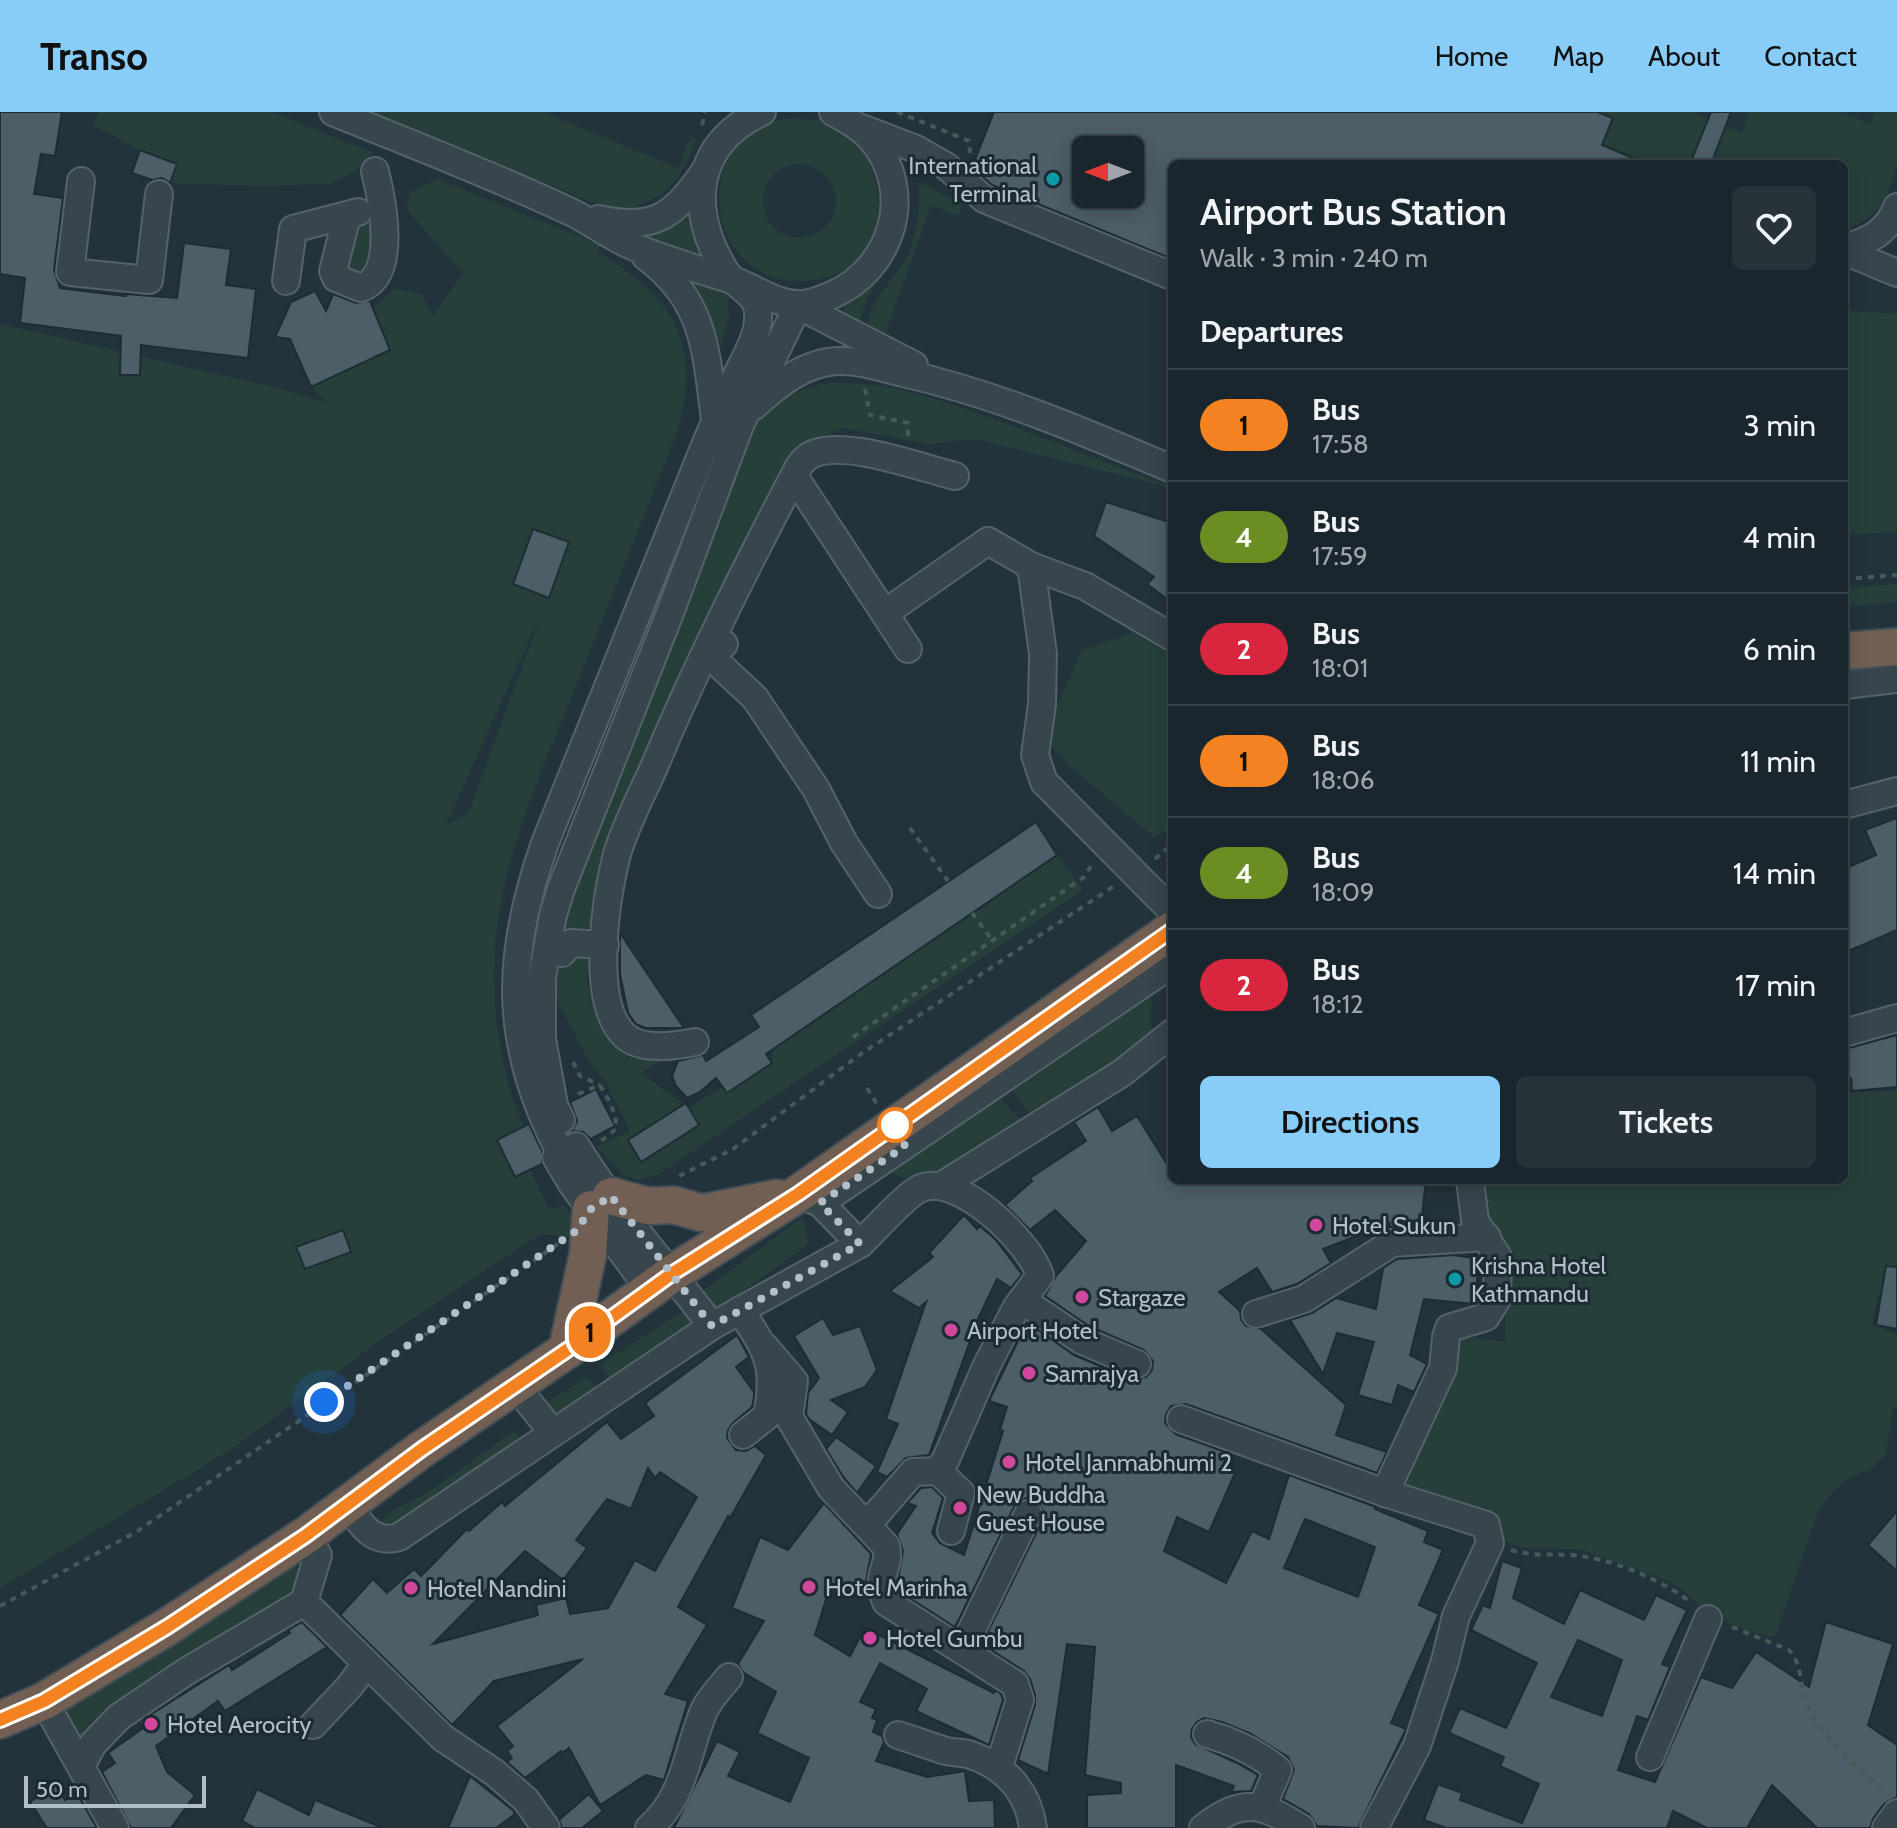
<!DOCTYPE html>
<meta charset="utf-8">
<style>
body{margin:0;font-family:Cabin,sans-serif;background:#273239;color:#f1f3f6;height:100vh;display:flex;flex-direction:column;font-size:30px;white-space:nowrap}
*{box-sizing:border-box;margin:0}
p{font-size:26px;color:#9fa5aa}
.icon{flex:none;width:44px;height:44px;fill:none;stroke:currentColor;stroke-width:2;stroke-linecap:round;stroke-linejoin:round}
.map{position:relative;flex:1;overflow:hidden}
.side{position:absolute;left:1168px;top:48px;width:680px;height:1024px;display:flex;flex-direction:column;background:#1a262d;border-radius:12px;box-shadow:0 4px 20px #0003,0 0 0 2px #384349}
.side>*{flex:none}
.badge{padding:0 16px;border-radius:26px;font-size:28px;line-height:52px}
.needle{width:52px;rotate:270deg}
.controls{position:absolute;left:1072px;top:24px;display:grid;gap:16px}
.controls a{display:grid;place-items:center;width:72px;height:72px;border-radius:12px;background:#1a262d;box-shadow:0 4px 20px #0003,0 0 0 2px #384349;font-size:40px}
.scale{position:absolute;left:24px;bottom:20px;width:182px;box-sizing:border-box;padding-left:8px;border:4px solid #b2bfc8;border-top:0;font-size:22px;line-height:28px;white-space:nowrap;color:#b2bfc8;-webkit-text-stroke:6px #1c2a31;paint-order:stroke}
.you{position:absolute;width:40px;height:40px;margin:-20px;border:6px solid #fff;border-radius:50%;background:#1a73e8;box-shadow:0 0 0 12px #1a73e833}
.map>.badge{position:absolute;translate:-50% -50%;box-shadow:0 0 0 4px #fff}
h2{padding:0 32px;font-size:30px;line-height:72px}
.round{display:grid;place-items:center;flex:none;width:84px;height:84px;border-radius:12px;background:#273239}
.summary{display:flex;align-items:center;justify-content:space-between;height:136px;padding:0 32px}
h1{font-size:38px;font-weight:600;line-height:60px}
.action{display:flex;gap:16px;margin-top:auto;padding:16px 32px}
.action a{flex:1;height:92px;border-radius:12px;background:#87cdf8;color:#111;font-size:32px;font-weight:600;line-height:92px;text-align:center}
.action a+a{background:#273239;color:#f1f3f6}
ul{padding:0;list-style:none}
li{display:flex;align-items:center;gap:24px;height:112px;padding:0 32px;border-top:2px solid #384349}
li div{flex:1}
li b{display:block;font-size:30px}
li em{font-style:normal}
li .badge{min-width:88px;font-weight:700;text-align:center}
header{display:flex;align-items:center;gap:48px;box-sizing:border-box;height:112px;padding:0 40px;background:#87cdf8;color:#111}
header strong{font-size:38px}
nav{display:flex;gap:44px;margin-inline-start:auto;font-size:28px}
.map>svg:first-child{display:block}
.green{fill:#263f3b;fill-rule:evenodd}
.building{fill:#4c5e67;stroke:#1e2c33;stroke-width:2;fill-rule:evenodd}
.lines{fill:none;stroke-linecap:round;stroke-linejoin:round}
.minor-casing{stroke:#55626a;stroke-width:30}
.highway-casing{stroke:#424f57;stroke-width:40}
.path{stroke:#455b59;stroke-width:4;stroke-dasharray:6 6;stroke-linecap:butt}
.minor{stroke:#37454c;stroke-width:26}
.highway{stroke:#725f54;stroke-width:36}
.line-casing{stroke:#fff;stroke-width:18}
.line{stroke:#f58220;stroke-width:12}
.walk{stroke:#b2bfc8;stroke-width:8;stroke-dasharray:0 14.4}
.culture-dot{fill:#0f9aa8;stroke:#1c2a31;stroke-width:3}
.stop-dot{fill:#fff;stroke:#f58220;stroke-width:4}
.hotel-dot{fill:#d1479c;stroke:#1c2a31;stroke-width:3}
.labels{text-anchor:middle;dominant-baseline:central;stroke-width:6;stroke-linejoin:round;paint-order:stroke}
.poi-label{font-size:24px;fill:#b2bfc8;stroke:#1c2a31;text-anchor:start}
</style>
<header>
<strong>Transo</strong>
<nav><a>Home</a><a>Map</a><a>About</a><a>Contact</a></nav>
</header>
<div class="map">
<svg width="1897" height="1716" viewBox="0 0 1897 1716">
<rect width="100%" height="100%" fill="#23333c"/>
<g class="green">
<polygon points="99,0 272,0 371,40 368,46 352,61 330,72 270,74 180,72 171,70 177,52 140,38 92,13"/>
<path d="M372,0H543L678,56L691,24L696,27C687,49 679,73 656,85C645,92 632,94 621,102Z"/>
<path d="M1597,0H1694L1741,21L1750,0H1841L1870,12L1876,0H1897C1897,17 1897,35 1897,51C1893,78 1873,114 1844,116V52H1711L1695,40L1690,52H1647L1602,33L1612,6Z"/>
<path d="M794,6C807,7 823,8 835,15C898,51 893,156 815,168C701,185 682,14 794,6ZM803,52C832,57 847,90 827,113C821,119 813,123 805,125C754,133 746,52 803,52Z"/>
<path d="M437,67L600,133L598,140C673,186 700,225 679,315C646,398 613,481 580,564C531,686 475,797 500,933C505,961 511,988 524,1014L497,1029L515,1065L530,1058L549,1097L565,1093L584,1127L541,1122L382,1227L226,1341L0,1476V212L278,276L327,291L311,275L390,238L373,196L395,177L422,182L433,204L463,161L406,97L410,80ZM542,501L468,702L446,713L541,502Z"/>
<path d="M919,70L962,92L959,104L931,93L885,223L867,215C873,180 897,168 910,138C915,123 919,105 919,89C919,82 918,76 919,70Z"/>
<path d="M910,80C910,106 906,129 891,152C875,176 866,179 860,211L845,203L843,193C849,185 857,184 864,178C895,156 908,118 907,81Z"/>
<polygon points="690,98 709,152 641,124"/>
<polygon points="357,112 368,113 372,118 375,146 358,170 338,147"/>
<polygon points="686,166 728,180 729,206 721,233 702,189"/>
<polygon points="1844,198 1897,202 1897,420 1844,423"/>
<path d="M828,271C883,269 932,285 983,303C1046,326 1108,353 1172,374V376L976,327L929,332L843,316L832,321V326L812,329L648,648L596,777L590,811L585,817L565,815L568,781L751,318C772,288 794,278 828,271Z"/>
<polygon points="1897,472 1897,490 1844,495 1844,476"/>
<polygon points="1133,521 1172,543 1172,714 1155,726 1070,654 1049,631 1051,608 1082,538"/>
<polygon points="1057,743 1083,778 656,1064 637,1068 622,1062 597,1034 630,1019 606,971 589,949 558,891 556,868 559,848 578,843 590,850 587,867 591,890 604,915 625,935 628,946 657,941 659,950 641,961 689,996 723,975 727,981 772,952 773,937"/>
<polygon points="1146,877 1152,889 1150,910 1156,931 1037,1009 1006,972"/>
<polygon points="993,979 1027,1015 942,1065 904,1066 895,1063 889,1056"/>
<polygon points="1897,979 1897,1187 1878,1183 1872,1212 1897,1223 1897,1296 1893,1296 1886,1342 1872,1356 1850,1366 1832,1380 1818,1400 1775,1525 1749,1520 1708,1502 1691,1485 1672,1470 1582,1438 1521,1435 1502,1429 1407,1376 1405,1368 1457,1224 1506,1230 1502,1126 1481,1106 1476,1068 1844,1068 1844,980"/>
<polygon points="803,1105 809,1132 715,1199 701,1180"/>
<polygon points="684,1198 700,1223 616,1279 601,1252"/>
<polygon points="587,1265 597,1277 561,1312 543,1293"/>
<polygon points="514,1319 523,1331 395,1423 379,1411 391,1400 427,1381"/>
<polygon points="294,1449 298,1457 298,1481 78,1647 59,1599"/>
</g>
<g class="building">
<polygon points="0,0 62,0 55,44 41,42 34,82 63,86 54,158 60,176 126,184 126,182 177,186 184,131 231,137 226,173 256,177 248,246 141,233 140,263 120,263 121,224 20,211 25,166 0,162"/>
<path d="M994,0H1597L1613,6L1602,33L1645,51L1172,52V147L992,73L972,55ZM1086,38H1130V82H1086Z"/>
<polygon points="1711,0 1731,0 1711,52 1690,52"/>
<polygon points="140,38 177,52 170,71 162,66 152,68 132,61"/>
<polygon points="315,179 326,199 333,182 356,191 370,189 390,238 311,275 290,227 275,225 291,190"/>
<polygon points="1106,390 1172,411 1172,491 1147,472 1154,465 1094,424"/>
<polygon points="533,417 569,430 549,486 513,472"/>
<polygon points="1897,706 1897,818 1844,841 1844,757 1876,743 1865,718"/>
<polygon points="1036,710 1057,743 766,942 772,951 727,981 716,966 700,980 687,986 676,974 672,964 678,949 703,943 706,949 759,915 751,903"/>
<polygon points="620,821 684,916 645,916 636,912 628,901 620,862"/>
<polygon points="1897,923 1897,975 1852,979 1851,966 1844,966 1844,942 1849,942 1849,936"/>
<polygon points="596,977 615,1014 591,1027 583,1020 572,1019 577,1009 570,990"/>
<polygon points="686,991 699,1013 641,1050 628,1028"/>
<path d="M1098,995L1112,1019L1137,1004L1172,1060V1068H1426L1421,1113L1390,1115V1111L1323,1137L1331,1151L1297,1172L1272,1180L1257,1156L1219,1180L1240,1199L1241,1207L1246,1214L1261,1217L1346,1293L1336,1323L1387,1340L1377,1361L1186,1292L1171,1294L1166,1302L1165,1311L1175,1322L1228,1341L1222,1356L1235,1361L1209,1420L1177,1405L1164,1439L1226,1471L1252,1419L1269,1427L1289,1363L1376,1395L1375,1397L1428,1419L1424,1430L1443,1438L1419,1493L1439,1502L1391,1611L1406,1617L1358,1716L1317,1714L1309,1702L1283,1687L1294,1658L1288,1645L1251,1622L1222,1610L1204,1606L1197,1610L1192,1617L1191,1625L1195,1632L1237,1651L1258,1663L1251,1679L1231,1680L1234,1674L1176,1653V1716H1087V1683L1121,1681V1671L1085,1663L1095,1535L1067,1532L1048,1662L1018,1648L1035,1593V1583L1030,1567L1024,1559L982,1532L1042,1409L1044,1400L1036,1388L1026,1386L1014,1395L955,1515L900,1480L898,1467L903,1439L897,1422L916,1394L907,1391L921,1376L932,1375L943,1386L932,1421L940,1431L964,1443L1003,1319L1000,1318L1007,1295L989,1289L1027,1210L1074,1243L1131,1267L1146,1265L1152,1258L1153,1249L1144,1238L1089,1214L1045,1184L1056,1164L1086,1129L1055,1098L1030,1118L1005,1093L1032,1069L1030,1066L1086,1029L1074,1010ZM1305,1407L1375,1435L1358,1485L1284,1456Z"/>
<polygon points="529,1012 542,1039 542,1052 515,1065 497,1028"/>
<polygon points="964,1103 977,1117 980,1114 996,1128 1022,1162 1011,1176 997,1167 978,1207 929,1343 906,1346 887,1365 877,1360 898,1312 886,1307 926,1190 919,1196 890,1179 933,1145 929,1141"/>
<polygon points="343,1118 351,1140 305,1157 296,1135"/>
<polygon points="1453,1143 1480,1147 1474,1192 1424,1187 1410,1243 1427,1252 1414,1280 1398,1273 1392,1293 1358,1283 1374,1230 1337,1221 1323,1262 1290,1208 1312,1201 1336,1186 1376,1197 1383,1156 1397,1147"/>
<polygon points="1886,1154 1897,1155 1897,1217 1876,1213"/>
<polygon points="823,1206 833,1223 860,1214 877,1258 865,1275 831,1288 848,1300 832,1323 809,1307 806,1302 808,1281 819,1266 794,1224"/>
<path d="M737,1223L749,1245L736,1255L754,1280V1285L752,1295L733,1311L728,1318L727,1326L736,1338L746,1339L755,1334L766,1343L730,1406L728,1404L678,1495L707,1513L665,1582L688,1589L664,1668L646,1663L600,1693L569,1636L562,1641L561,1639L525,1666L507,1650L512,1646L507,1639L513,1634L497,1614L583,1547L494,1569L452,1613L340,1503L373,1467L387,1481L414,1457L421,1464L467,1417L469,1419L502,1390L505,1394L607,1310L621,1327L654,1304L645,1291ZM648,1356L655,1366L660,1360L697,1385L655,1459L635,1448L608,1496L570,1502L566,1486L536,1493L538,1503L433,1532L525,1439L563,1468L587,1436L576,1428L607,1387L631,1397Z"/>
<polygon points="836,1325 876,1354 857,1381 844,1366 826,1337"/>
<polygon points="824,1391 871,1442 866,1470 863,1469 858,1483 831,1471 815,1523 850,1544 865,1516 994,1581 995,1578 1001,1582 1003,1588 989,1633 916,1599 927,1577 880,1551 860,1590 876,1597 872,1606 877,1608 873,1620 882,1624 884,1630 876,1649 927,1665 965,1659 969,1689 994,1688 995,1716 674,1716 717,1629 740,1640 728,1664 790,1690 809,1646 757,1621 776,1580 744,1561 738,1552 764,1509 732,1496 760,1425 788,1438"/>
<polygon points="1897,1399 1897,1459 1868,1433"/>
<path d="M1502,1449L1522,1456L1513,1486L1564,1512L1580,1478L1644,1508L1656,1483L1687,1498L1662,1552L1670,1555L1648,1608L1637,1604L1618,1658L1655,1670L1701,1565L1732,1576L1756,1540L1809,1575L1826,1510L1893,1532L1868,1613L1897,1633V1685L1884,1692L1873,1707L1870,1716H1817L1772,1673L1747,1716H1707L1673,1699L1667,1716H1446L1424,1708L1438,1672L1462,1681L1460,1688L1522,1711L1539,1672L1500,1654L1504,1645L1449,1621L1460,1596L1506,1616L1537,1551L1471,1518L1483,1493L1490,1496ZM1578,1528L1622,1548L1602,1604L1551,1585Z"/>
<polygon points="302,1510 327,1535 225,1599 218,1589 156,1634 167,1660 195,1683 171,1716 131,1716 102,1660 115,1651 108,1641 143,1616 139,1610 229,1553 232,1558 290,1521 288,1518"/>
<polygon points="470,1664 514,1699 514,1703 496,1716 448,1716"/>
<polygon points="55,1673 65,1688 76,1680 97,1716 47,1716 30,1690"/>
<polygon points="257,1677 309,1703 315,1688 383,1716 255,1716 242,1709"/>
<polygon points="589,1682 603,1699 582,1716 562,1716 559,1708"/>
</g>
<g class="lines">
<g class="minor-casing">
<g id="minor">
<path d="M333,0C414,33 495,64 573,101C593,111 611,125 632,134C663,147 697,157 729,167C754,174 775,194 803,192C812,191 823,187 832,183C892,157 916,81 872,28C861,15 847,8 833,0"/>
<polyline points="864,17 916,37 946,54 984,87 1172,164"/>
<polyline points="81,69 70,160 149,168 159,82"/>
<path d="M347,104L333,159L336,166L361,176C398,163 382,87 375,59"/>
<path d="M598,107C653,119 674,105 704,60"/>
<path d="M1844,136C1869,129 1887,121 1897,95"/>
<polyline points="1844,139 1897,161"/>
<path d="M646,145C706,189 706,241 715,308"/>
<polyline points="286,169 293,117 358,100"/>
<polyline points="801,192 813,201 914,253"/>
<path d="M754,294C777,273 805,250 838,249C860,248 882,256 903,261C996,282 1085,320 1172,357"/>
<polyline points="794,364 908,537"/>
<polyline points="1031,454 1043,542 1042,592 1035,643 1044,670 1172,799"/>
<polyline points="885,501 988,429 1031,454 1085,474 1172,525"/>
<polyline points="724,532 709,543 755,586 816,677 844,731 878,782"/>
<polyline points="1844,573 1897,567"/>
<polyline points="1844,693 1897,679"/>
<polyline points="562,841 571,831 605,833"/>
<polyline points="1844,921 1897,906"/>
<path d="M695,930C675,934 642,939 625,924C589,891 606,785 617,742C626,712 642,682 655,653C696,554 744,459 794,364C797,357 802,348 809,344C840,325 921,356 955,364"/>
<polyline points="561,1008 554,993 542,927 542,865 553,803 561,777 670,501 740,313 793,204 801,192"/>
<path d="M557,1034C503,928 506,842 545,731C597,602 649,472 701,343C711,319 721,295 733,271C741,253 753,235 757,216C764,178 740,183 724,157C688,96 693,32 762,0"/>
<path d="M576,1034C615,1098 667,1154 712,1214"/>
<polyline points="556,1045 572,1072 650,1178"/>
<polyline points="941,1074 1122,961 1172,921"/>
<path d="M798,1082L820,1091L860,1132C873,1120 906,1083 919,1077C957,1058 1031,1131 1040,1164L1016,1196L986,1255L946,1347L938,1359L961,1381L951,1419"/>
<polyline points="820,1091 1172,852"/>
<polyline points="1022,1188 1081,1228 1137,1252"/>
<path d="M740,1198C767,1239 777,1253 767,1304L743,1323"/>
<polyline points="1256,1202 1304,1187 1392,1131 1487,1125"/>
<path d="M765,1235L794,1269L789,1305L831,1376L886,1434C892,1456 874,1460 886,1490L1015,1572L1020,1588L999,1655"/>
<polyline points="515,1273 553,1321"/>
<polyline points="1181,1307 1385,1381"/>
<path d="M348,1393C361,1413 373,1433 399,1425L712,1214L860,1132"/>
<polyline points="867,1413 913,1360 938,1359"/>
<polyline points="304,1490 443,1626 495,1661 526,1688 546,1716"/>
<polyline points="962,1538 1028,1402"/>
<polyline points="44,1589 115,1716"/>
<polyline points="313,1613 349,1575 366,1552"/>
<path d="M1207,1622C1232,1629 1258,1641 1278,1658L1262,1695"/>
<path d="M898,1623C914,1628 930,1634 946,1639C954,1641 963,1640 971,1643C1006,1655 1028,1679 1033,1716"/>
<polyline points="1650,1645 1708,1507"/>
<polyline points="81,1654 93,1632 119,1605 187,1559 304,1490 318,1443 305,1424"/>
<path d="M649,1716C685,1685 686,1643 703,1601C708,1588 720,1576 729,1565"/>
<path d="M1203,1716C1243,1685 1261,1691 1301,1716"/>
<polyline points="1374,1716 1417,1634 1445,1549 1456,1504 1490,1431 1486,1413 1385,1381 1443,1256 1446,1225 1449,1216 1486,1205 1497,1187 1498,1145 1475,1109 1470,1068"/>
<polyline points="1886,1716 1897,1701"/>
</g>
</g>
<g class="highway-casing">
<g id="highway">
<polyline points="1844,539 1897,535"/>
<polyline points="611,1084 648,1094 674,1093 702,1101 777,1086"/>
<polyline points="567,1238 588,1142 591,1097"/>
<polyline points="0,1608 44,1589 167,1515 305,1424 422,1337 567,1238 673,1161 798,1082 1172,818"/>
</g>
</g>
<g class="path">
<polyline points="897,0 969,29 970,41"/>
<polyline points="702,13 705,0"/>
<polyline points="865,277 870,303 908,311 908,325"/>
<polyline points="1844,467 1897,463"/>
<polyline points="910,716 948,769"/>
<polyline points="1155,747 1172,732"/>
<polyline points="972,801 993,829"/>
<polyline points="853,925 1084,765 1091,754"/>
<polyline points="573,950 580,964 600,973"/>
<polyline points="867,976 877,992"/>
<path d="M578,982L600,973C608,987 617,1001 616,1017L601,1029"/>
<polyline points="679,1064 733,1037 861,942 1114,774"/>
<path d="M1511,1438C1536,1446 1562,1440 1587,1445C1618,1450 1668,1471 1691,1491"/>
<polyline points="0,1494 136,1420 558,1132"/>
<path d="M1732,1515L1789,1538C1803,1553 1799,1573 1807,1591C1823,1629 1857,1654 1886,1681"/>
</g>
<use href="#minor" class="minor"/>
<use href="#highway" class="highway"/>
</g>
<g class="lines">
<g class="line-casing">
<polyline id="line" points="0,1608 44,1589 167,1515 305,1424 422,1337 567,1238 673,1161 798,1082 1172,818"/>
</g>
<use href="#line" class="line"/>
<polyline class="walk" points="324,1290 576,1119 591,1097 611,1084 712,1214 860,1132 820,1091 905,1034 895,1013"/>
</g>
<g class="culture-dot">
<circle cx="1053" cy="67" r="8"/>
<circle cx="1455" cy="1167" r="8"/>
</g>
<circle class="stop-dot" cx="895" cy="1013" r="16"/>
<g class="hotel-dot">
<circle cx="1316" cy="1113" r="8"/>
<circle cx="1082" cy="1185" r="8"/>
<circle cx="951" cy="1218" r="8"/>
<circle cx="1029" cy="1261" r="8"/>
<circle cx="1009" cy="1350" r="8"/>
<circle cx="960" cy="1396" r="8"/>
<circle cx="809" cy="1475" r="8"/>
<circle cx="411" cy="1476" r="8"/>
<circle cx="870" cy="1526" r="8"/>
<circle cx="151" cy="1612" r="8"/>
</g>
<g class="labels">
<g class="poi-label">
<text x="1037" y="53" text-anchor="end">International<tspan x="1037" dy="28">Terminal</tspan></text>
<text x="1332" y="1113">Hotel Sukun</text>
<text x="1471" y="1153">Krishna Hotel<tspan x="1471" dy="28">Kathmandu</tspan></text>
<text x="1098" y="1185">Stargaze</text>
<text x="967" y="1218">Airport Hotel</text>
<text x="1045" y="1261">Samrajya</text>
<text x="1025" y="1350">Hotel Janmabhumi 2</text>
<text x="976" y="1382">New Buddha<tspan x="976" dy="28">Guest House</tspan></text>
<text x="825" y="1475">Hotel Marinha</text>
<text x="427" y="1476">Hotel Nandini</text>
<text x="886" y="1526">Hotel Gumbu</text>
<text x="167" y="1612">Hotel Aerocity</text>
</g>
</g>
</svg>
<div class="controls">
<a><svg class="needle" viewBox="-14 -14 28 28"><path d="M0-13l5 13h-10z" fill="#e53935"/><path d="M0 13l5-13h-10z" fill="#9fa5aa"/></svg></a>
</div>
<div class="scale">50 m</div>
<div class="you" style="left:324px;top:1290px"></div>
<b class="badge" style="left:590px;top:1220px;background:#f58220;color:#111">1</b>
<section class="side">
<div class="summary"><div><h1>Airport Bus Station</h1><p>Walk · 3 min · 240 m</p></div><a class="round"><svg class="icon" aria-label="heart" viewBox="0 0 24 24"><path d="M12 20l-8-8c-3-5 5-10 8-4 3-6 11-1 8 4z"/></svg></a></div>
<h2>Departures</h2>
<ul>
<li><span class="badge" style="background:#f58220;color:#111">1</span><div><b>Bus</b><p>17:58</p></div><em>3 min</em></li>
<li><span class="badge" style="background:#6b8e23;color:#fff">4</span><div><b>Bus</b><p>17:59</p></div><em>4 min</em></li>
<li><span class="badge" style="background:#d7263d;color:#fff">2</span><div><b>Bus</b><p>18:01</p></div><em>6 min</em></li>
<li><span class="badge" style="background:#f58220;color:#111">1</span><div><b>Bus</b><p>18:06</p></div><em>11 min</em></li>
<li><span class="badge" style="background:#6b8e23;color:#fff">4</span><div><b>Bus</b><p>18:09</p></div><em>14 min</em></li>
<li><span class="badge" style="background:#d7263d;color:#fff">2</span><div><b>Bus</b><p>18:12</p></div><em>17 min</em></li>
</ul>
<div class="action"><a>Directions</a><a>Tickets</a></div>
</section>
</div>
